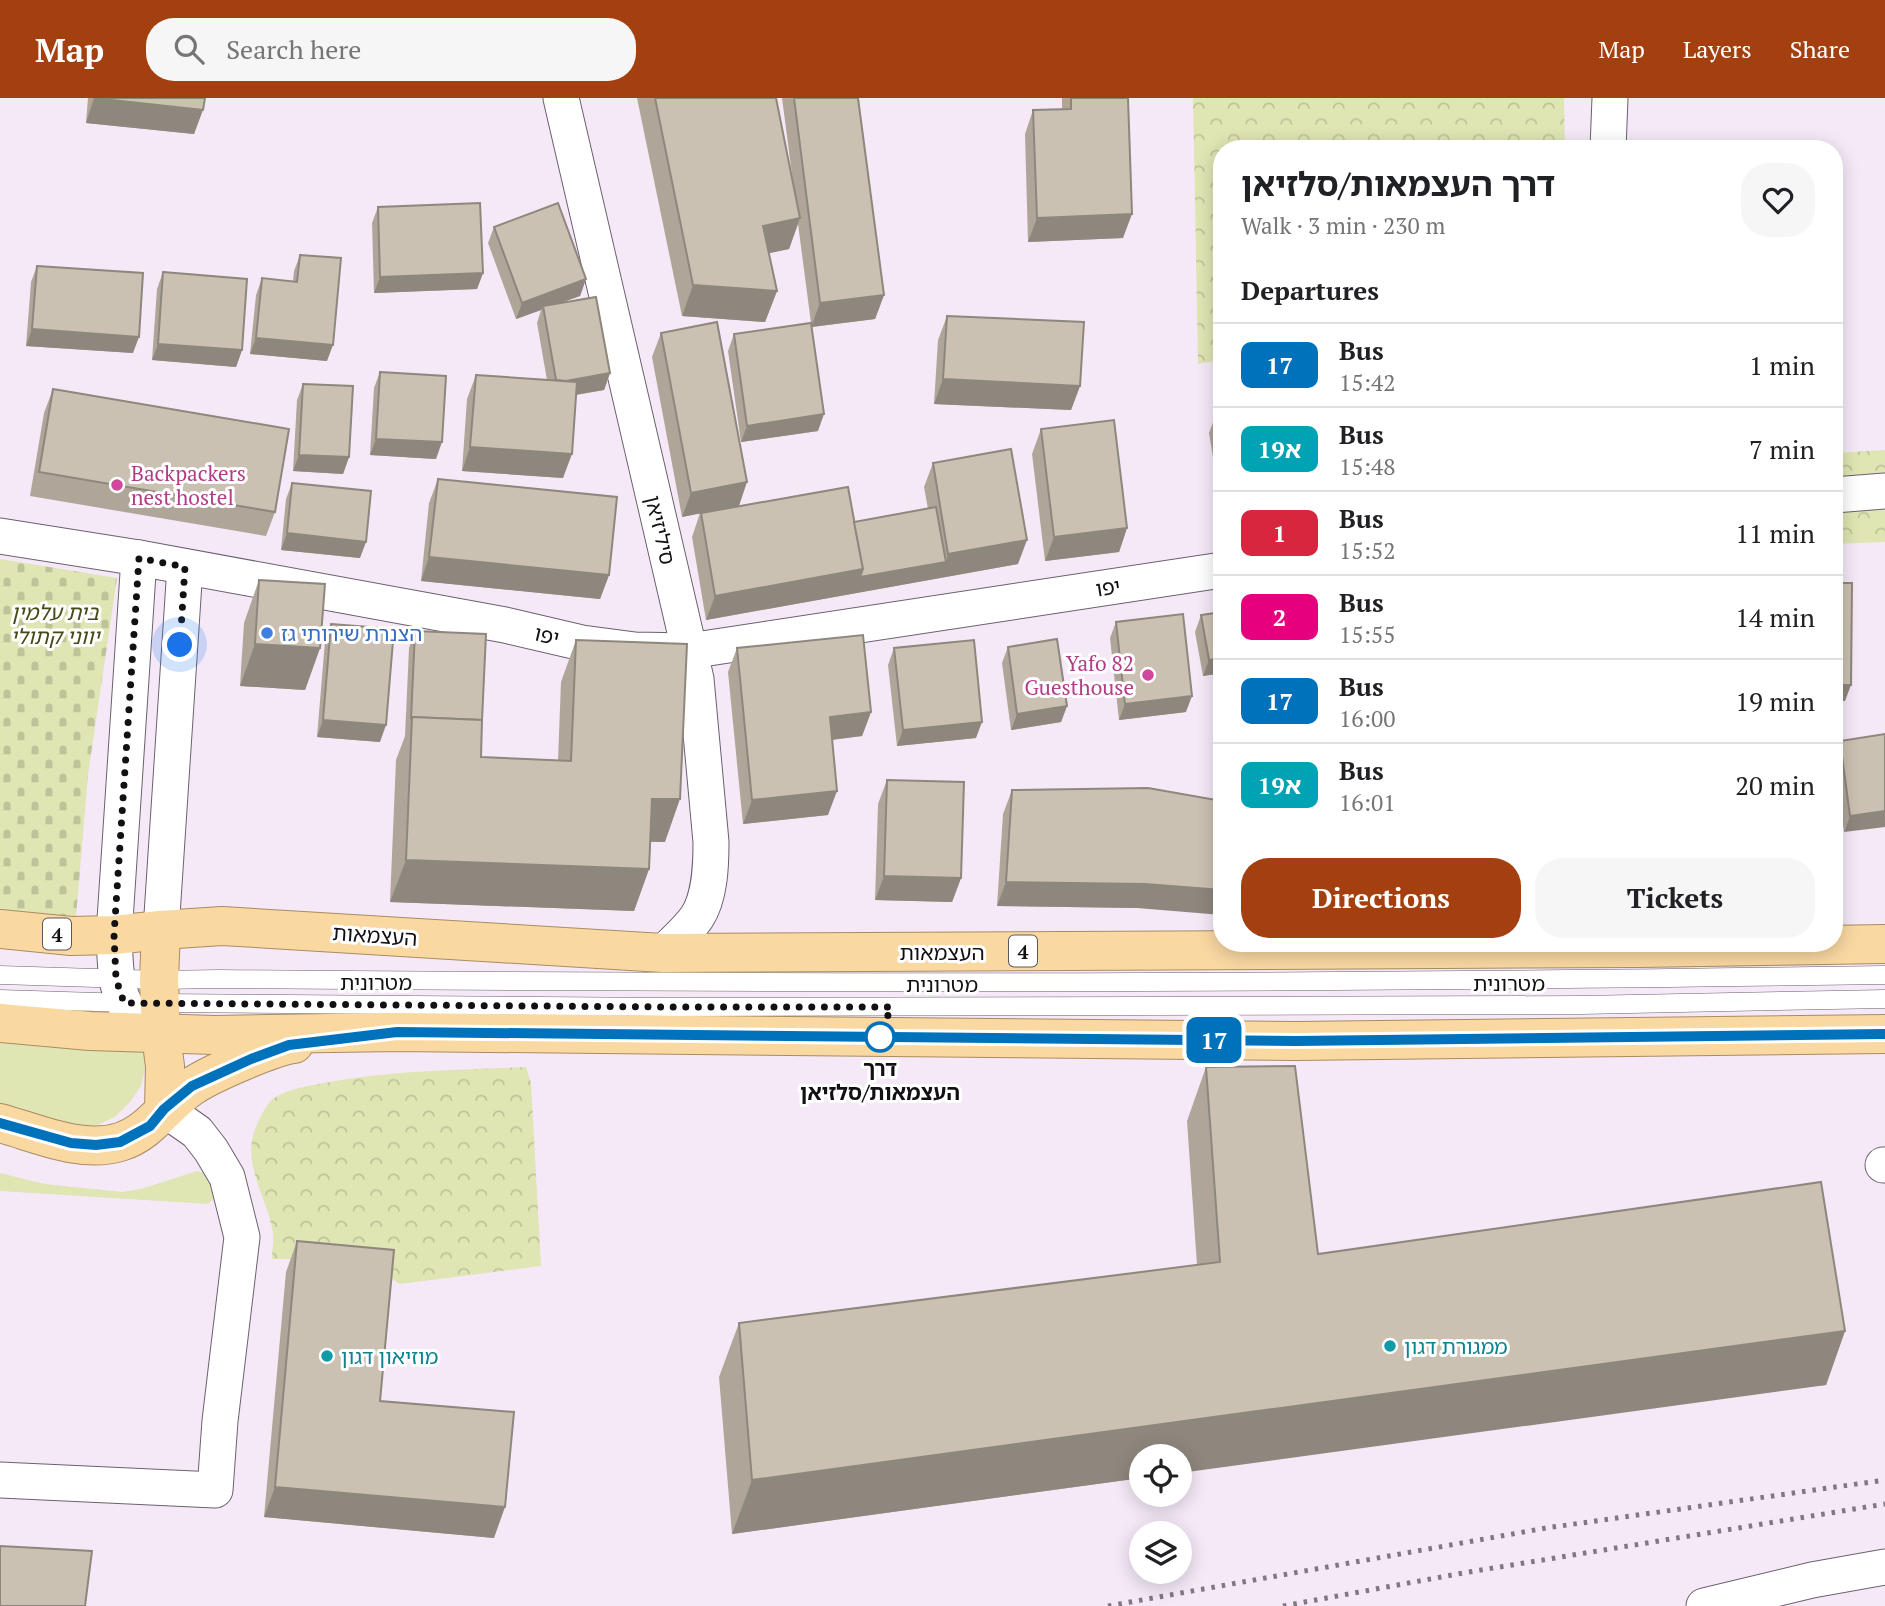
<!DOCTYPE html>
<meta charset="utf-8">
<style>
body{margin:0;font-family:"PT Serif","Noto Sans Hebrew",serif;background:#f6f6f6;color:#202124;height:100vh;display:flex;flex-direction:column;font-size:26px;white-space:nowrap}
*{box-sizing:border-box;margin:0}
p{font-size:23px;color:#757577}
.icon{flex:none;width:38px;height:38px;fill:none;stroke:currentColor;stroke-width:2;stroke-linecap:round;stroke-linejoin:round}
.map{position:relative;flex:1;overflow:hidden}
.side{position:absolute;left:1213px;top:42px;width:630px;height:812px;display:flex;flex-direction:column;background:#fff;border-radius:28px;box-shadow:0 4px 18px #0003}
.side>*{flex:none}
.badge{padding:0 14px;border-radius:10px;font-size:24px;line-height:46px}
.fabs{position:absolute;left:1129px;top:1346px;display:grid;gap:14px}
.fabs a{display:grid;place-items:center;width:63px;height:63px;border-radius:50%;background:#fff;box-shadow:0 4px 18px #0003;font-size:35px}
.you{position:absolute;width:35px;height:35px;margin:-18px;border:5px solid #fff;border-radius:50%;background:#1a73e8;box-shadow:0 0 0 10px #1a73e833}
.map>.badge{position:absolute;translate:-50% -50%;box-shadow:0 0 0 4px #fff}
h2{padding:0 28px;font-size:26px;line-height:63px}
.round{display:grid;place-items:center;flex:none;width:74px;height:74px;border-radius:28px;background:#f6f6f6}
.overview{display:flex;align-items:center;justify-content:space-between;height:119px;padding:0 28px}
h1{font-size:33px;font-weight:700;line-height:52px}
.action{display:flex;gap:14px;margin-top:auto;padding:14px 28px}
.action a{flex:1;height:80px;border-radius:28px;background:#a43f10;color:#fff;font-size:28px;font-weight:700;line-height:80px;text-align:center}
.action a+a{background:#f6f6f6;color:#202124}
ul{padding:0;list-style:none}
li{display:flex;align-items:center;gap:21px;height:84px;padding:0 28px;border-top:2px solid #e0e0e0}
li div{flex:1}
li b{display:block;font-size:26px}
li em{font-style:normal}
li .badge{min-width:77px;font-weight:700;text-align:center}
header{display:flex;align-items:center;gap:42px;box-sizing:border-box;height:98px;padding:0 35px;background:#a43f10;color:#fff}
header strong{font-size:33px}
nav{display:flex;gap:38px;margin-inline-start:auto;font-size:24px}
.search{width:490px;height:63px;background:#f6f6f6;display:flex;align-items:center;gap:18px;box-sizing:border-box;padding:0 24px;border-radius:28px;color:#757577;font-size:26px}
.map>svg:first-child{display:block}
.grass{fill:#e0e5b4}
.cemetery{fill:url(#cemetery-stones)}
.park{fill:url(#park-crowns)}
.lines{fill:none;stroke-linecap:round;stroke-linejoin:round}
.service-casing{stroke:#6b616e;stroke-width:19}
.minor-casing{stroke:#6b616e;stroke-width:37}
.trunk-casing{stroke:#a88c61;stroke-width:40}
.service{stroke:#fff;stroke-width:18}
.minor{stroke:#fff;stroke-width:35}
.trunk{stroke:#fad8a2;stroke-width:38}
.rail{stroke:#7f7881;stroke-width:5;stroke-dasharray:3.5 7;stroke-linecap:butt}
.wall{fill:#afa699}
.shaded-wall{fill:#8e877d}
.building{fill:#cbc1b2;stroke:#8e877d;stroke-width:2}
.line-casing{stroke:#fff;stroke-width:16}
.line{stroke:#0072bc;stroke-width:10}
.walk{stroke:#131014;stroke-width:7;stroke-dasharray:0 12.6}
.hotel-dot{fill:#d1479c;stroke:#fff;stroke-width:2.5}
.shop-dot{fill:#3f7fe0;stroke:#fff;stroke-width:2.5}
.stop-dot{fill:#fff;stroke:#0072bc;stroke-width:3.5}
.culture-dot{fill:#0f9aa8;stroke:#fff;stroke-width:2.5}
.labels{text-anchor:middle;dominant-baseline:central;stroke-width:6;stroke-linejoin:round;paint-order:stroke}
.shield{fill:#fff;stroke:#5a585a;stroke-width:2}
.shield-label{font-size:19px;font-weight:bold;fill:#131014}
.hotel-label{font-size:21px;fill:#b23c85;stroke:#fff;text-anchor:start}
.street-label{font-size:21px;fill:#131014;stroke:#fff}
.park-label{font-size:21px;font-style:italic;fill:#474a15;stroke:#fff}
.shop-label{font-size:21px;fill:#366cbe;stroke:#fff;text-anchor:start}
.stop-label{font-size:21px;font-weight:bold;fill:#131014;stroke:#fff}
.culture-label{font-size:21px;fill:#0d838f;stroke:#fff;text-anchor:start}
</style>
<header>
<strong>Map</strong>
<div class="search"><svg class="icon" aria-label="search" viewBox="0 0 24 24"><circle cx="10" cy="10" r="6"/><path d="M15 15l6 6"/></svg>Search here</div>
<nav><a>Map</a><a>Layers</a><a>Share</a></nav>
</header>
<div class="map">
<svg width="1885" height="1508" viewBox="0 0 1885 1508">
<defs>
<pattern id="cemetery-stones" width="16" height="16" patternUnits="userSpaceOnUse" patternTransform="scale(1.75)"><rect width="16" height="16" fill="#e0e5b4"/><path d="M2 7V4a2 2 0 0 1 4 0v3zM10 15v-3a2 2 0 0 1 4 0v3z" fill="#bfc39a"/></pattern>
<pattern id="park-crowns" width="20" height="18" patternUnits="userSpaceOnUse" patternTransform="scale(1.75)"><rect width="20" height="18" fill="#e0e5b4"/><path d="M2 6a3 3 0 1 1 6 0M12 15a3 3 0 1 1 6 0" fill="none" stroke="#bfc39a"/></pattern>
</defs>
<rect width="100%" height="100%" fill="#f5e9f8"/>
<g class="grass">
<polygon points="0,938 144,947 145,971 141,988 130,1004 116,1018 100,1026 80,1031 0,1009"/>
<polygon points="197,1073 210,1077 217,1098 208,1106 0,1093 0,1075 45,1086 123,1094 144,1090"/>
</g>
<polygon class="cemetery" points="0,461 117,480 88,677 76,819 0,811"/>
<g class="park">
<polygon points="1193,0 1564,0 1565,51 1222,51 1221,262 1198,266"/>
<polygon points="1885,352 1885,444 1834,446 1834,355"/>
<path d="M526,969L531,985L541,1168L400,1186L376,1171L299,1161H272C272,1153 274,1143 273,1135C268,1103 247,1075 252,1042C254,1031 265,1006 274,1000C288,991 308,988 324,985C391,972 459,972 526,969Z"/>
</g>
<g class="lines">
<g class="service-casing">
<g id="service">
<path d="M0,877L159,882L219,881C775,886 1330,886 1885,877"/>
<polyline points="0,901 129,905"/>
<polyline points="157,905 670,909 1581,907 1885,901"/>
</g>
</g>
<g class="minor-casing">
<g id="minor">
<path d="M561,0L696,581L711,744C711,768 710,799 697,819C688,832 674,844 663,855"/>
<polyline points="1608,51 1610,0"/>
<polyline points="1834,397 1885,393"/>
<polyline points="0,438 139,460 505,527 582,545 635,552 689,553 1222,472"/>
<path d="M139,460L114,837C116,880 114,918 161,937"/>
<polyline points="161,832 185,469"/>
<polyline points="1883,1067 1885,1067"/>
<polyline points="0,1382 215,1392 220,1323 242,1139 227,1079 211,1052 197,1034 164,1011"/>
<polyline points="1704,1508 1812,1482 1885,1469"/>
</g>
</g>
<g class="trunk-casing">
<g id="trunk">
<polyline points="0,831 71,838 114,837 161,832 222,828 663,855 1639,850 1885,846"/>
<polyline points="161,832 159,882 161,937 165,968 164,1011"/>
<polyline points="0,925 90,933 214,937 397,934 1296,943 1885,936"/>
<path d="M0,1025C37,1035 81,1056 120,1044C150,1035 166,1006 191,989C210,976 272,949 294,946"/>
</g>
</g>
<use href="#service" class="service"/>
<use href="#minor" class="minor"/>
<use href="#trunk" class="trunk"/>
<g class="rail">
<polyline points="1108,1508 1546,1430 1885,1382"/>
<polyline points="1283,1508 1463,1475 1885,1406"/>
</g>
</g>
<g class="wall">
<polygon points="88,0 205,0 194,36 86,25"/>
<polygon points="637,0 776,0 793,84 782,0 858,0 884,197 875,221 812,229 818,333 741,344 728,253 734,236 811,225 798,126 789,151 769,155 777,193 765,224 682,218"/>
<polygon points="1062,0 1128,0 1123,140 1028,144 1025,36 1033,12 1062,11"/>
<polygon points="378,109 483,175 477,191 374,195 372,125"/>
<polygon points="494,129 586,181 580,198 560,205 610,275 604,292 576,297 563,380 462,373 467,301 476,277 547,282 537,225 541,212 516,221 488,145"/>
<polygon points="300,157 327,263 250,256 256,197 262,180 293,183 294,173"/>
<polygon points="37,168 133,255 26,248 31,184"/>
<polygon points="163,174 242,252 236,269 152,262 157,191"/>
<polygon points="947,218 1080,288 1071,312 934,306 938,242"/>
<polygon points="661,235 739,408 854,424 928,411 924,389 933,365 1018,466 706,522 692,439 700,415 682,419 652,259"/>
<polygon points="380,274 436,361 370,357 374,290"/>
<polygon points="303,286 349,359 343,376 293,373 297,302"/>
<polygon points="53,291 275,414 266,438 30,398 44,315"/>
<polygon points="1222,310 1222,413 1209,335 1218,311"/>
<polygon points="1041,331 1127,430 1119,454 1045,463 1032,356"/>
<polygon points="438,381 609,477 600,501 421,483 429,405"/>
<polygon points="292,385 360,460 281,452 286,401"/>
<polygon points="259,482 320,550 305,592 240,588 244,525"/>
<polygon points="1201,517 1222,575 1203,578 1195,534"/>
<polygon points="1116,524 1186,614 1119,622 1110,540"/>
<polygon points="331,526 380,644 317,639 325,543"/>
<polygon points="415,533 481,659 558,662 561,584 576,542 665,744 651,744 649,771 634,813 390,804 396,662 405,638 409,550"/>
<polygon points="1008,549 1067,608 1061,624 1011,632 1002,565"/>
<polygon points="737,550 871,614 862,638 832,642 828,717 743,726 728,574"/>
<polygon points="894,550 976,640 897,648 888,567"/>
<polygon points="1885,636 1844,734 1834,659 1840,643"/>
<polygon points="887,682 961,780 952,804 875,802 878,706"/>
<polygon points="1012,692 1137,810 997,808 1003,716"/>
<polygon points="1206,969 1318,1156 1845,1233 1826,1287 1141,1358 1141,1380 732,1436 719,1279 739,1225 1197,1167 1187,1023"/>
<polygon points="297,1143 380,1303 494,1440 264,1419 286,1174"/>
</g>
<g class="shaded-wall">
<polygon points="94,0 203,12 194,36 86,25"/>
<polygon points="1132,116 1123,140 1028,144 1037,120"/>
<polygon points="800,120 789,151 752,159 763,128"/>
<polygon points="483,175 477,191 374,195 380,179"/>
<polygon points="586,181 580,198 543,211 543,208 541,212 516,221 522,205"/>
<polygon points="693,187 777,193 765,224 682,218"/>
<polygon points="884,197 875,221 811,229 820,205"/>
<polygon points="32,231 139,239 133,255 26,248"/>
<polygon points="256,240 333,247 327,263 250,256"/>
<polygon points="158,246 242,252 236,269 152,262"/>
<polygon points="610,275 604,292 550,301 556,285"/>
<polygon points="943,281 1080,288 1071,312 934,306"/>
<polygon points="824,316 818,333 741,344 747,328"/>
<polygon points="376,341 442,344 436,361 370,357"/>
<polygon points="470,349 572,356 563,380 462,373"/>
<polygon points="299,357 349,359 343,376 293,373"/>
<polygon points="747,384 739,408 682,419 691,395"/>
<polygon points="1127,430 1119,454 1045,463 1054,439"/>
<polygon points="287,435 366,444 360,460 281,452"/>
<polygon points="1027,442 1018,466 706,522 715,498 863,471 946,464 948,456"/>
<polygon points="429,459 609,477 600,501 421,483"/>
<polygon points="255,546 320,550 305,592 240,588"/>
<polygon points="1222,560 1222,575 1203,578 1209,562"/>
<polygon points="1834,587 1851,587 1845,603 1834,603"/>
<polygon points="1192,598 1186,614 1119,622 1125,606"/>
<polygon points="1067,608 1061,624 1011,632 1017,616"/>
<polygon points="871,614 862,638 821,643 830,619"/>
<polygon points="323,622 386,627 380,644 317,639"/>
<polygon points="982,624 976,640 897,648 903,632"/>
<polygon points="837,693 828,717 743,726 752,702"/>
<polygon points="652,701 680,701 665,744 637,743"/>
<polygon points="1885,713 1885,729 1844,734 1850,718"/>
<polygon points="406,762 649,771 634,813 390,804"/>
<polygon points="884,778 961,780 952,804 875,802"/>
<polygon points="1006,784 1145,786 1222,792 1222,817 1137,810 997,808"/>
<polygon points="1834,790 1838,790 1834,801"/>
<polygon points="1845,1233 1826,1287 1180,1375 1180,1358 1141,1358 1141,1380 732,1436 752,1382"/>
<polygon points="275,1389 505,1409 494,1440 264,1419"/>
</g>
<g class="building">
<polygon points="94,0 205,0 203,12"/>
<polygon points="655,0 776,0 800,120 763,128 777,193 693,187"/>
<polygon points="794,0 858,0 884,197 820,205"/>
<polygon points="1071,0 1128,0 1132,116 1037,120 1033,12 1071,11"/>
<polygon points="480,105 483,175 380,179 378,109"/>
<polygon points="558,105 586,181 522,205 494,129"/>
<polygon points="300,157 341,160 333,247 256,240 262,180 297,184"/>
<polygon points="37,168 143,175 139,239 32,231"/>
<polygon points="163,174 247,181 242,252 158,246"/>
<polygon points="596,199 610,275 566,283 556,282 543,208"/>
<polygon points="947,218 1084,224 1080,288 943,281"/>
<polygon points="717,224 747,384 691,395 661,235"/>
<polygon points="811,225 824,316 747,328 734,236"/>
<polygon points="380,274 446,278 442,344 376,341"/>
<polygon points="476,277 577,284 572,356 470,349"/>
<polygon points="303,286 353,288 349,359 299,357"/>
<polygon points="53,291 289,331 275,414 39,374"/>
<polygon points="1222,310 1222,335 1218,311"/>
<polygon points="1114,322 1127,430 1054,439 1041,331"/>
<polygon points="1011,351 1027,442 948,456 933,365"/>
<polygon points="438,381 617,399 609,477 429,459"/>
<polygon points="292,385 371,393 366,444 287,435"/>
<polygon points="848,389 863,471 715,498 701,415"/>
<polygon points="936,409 946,464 860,479 863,471 854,424"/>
<polygon points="259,482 325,486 320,550 255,546"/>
<polygon points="1834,485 1852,485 1851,587 1834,587"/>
<polygon points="1222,514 1222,560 1209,562 1201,517"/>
<polygon points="1183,516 1192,598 1125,606 1116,524"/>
<polygon points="331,526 394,531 386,627 323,622"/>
<polygon points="415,533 486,536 482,622 412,619 411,621"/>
<polygon points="863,537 871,614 830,619 837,693 752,702 737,550"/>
<polygon points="1057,541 1067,608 1017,616 1008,549"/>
<polygon points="576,542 687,546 680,701 652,701 649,771 406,762 412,619 482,622 481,659 571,663"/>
<polygon points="974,542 982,624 903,632 894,550"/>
<polygon points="1885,636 1885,713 1850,718 1840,643"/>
<polygon points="1834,654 1838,790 1834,790"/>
<polygon points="887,682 964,684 961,780 884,778"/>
<polygon points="1148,690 1222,703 1222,792 1145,786 1006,784 1012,692"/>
<polygon points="1295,968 1318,1156 1821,1084 1845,1233 752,1382 739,1225 1220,1164 1206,969"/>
<polygon points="297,1143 394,1152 380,1303 514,1314 505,1409 275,1389"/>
<polygon points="0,1448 92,1453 85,1508 0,1508"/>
</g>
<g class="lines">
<g class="line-casing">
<polyline id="line" points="0,1025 71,1045 96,1047 120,1044 150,1028 164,1011 192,988 251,961 289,947 397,934 1296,943 1885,936"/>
</g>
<use href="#line" class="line"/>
<polyline class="walk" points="180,547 185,469 139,460 114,837 116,881 124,905 670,909 891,909 880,939"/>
</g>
<g class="hotel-dot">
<circle cx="117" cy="387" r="7"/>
<circle cx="1148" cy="577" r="7"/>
</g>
<circle class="shop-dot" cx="267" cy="535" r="7"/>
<circle class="stop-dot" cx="880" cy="939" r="14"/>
<g class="culture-dot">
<circle cx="1390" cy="1248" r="7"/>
<circle cx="327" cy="1258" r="7"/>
</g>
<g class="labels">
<g class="shield">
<rect x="43" y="820.5" width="28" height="31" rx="5"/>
<rect x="1009" y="837.5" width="28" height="31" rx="5"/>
</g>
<g class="shield-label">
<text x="57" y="836">4</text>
<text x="1023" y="853">4</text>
</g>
<g class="hotel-label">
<text x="131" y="375">Backpackers<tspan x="131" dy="24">nest hostel</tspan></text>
<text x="1134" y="565" text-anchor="end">Yafo 82<tspan x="1134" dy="24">Guesthouse</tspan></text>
</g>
<g class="street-label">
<text transform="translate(661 432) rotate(77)">סיליזיאן</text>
<text transform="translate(1108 489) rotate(-9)">יפו</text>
<text transform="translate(547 537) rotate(13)">יפו</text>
<text transform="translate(375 837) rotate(4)">העצמאות</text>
<text x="942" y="854">העצמאות</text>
<text x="376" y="884">מטרונית</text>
<text x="1509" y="885">מטרונית</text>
<text x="942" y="886">מטרונית</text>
</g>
<g class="park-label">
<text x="55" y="514">בית עלמין<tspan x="55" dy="24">יווני קתולי</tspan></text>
</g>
<g class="shop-label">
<text x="281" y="535">הצנרת שירותי גז</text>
</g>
<g class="stop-label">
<text x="880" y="970">דרך<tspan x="880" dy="24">העצמאות/סלזיאן</tspan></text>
</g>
<g class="culture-label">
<text x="1404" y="1248">ממגורת דגון</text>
<text x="341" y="1258">מוזיאון דגון</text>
</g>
</g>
</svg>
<div class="fabs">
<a><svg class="icon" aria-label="locate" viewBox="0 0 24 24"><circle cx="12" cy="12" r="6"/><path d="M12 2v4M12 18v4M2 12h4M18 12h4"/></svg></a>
<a><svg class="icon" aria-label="layers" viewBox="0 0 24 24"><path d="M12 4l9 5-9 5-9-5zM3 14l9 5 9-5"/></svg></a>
</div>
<div class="you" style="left:180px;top:547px"></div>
<b class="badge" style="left:1214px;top:942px;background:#0072bc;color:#fff">17</b>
<section class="side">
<div class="overview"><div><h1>דרך העצמאות/סלזיאן</h1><p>Walk · 3 min · 230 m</p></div><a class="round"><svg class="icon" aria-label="heart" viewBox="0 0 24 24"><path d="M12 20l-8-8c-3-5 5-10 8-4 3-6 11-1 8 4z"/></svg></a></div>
<h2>Departures</h2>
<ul>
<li><span class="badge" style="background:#0072bc;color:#fff">17</span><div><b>Bus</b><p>15:42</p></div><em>1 min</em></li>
<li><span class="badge" style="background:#00a3b4;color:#fff">19א</span><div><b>Bus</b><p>15:48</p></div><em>7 min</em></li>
<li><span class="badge" style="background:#d7263d;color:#fff">1</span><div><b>Bus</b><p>15:52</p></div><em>11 min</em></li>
<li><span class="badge" style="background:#e6007e;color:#fff">2</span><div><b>Bus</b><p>15:55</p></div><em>14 min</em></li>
<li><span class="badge" style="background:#0072bc;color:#fff">17</span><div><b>Bus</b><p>16:00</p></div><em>19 min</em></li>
<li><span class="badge" style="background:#00a3b4;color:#fff">19א</span><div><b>Bus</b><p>16:01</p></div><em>20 min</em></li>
</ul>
<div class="action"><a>Directions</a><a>Tickets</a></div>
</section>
</div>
